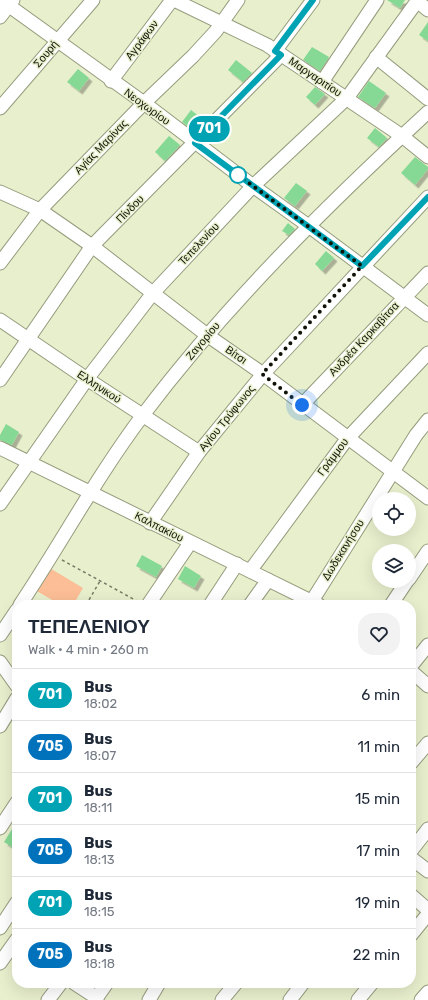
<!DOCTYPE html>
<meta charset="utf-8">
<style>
body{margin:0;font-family:Rubik,sans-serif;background:#f2f2f3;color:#1f2937;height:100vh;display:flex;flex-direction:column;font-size:15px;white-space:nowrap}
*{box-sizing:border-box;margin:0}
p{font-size:13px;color:#747a83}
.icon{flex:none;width:22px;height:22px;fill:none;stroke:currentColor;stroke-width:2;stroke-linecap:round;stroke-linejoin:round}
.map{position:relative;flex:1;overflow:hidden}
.sheet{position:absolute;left:12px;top:600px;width:404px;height:388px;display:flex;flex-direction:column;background:#fff;border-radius:16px;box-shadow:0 4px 16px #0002}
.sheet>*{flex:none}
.badge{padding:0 8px;border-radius:13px;font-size:14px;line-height:26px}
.tools{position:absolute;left:372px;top:492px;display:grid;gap:8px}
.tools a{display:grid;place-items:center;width:44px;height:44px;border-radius:50%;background:#fff;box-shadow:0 4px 16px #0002;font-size:20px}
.you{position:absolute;width:20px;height:20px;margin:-10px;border:3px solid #fff;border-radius:50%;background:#1a73e8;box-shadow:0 0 0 6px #1a73e833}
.map>.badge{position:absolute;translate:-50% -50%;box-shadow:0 0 0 2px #fff}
.round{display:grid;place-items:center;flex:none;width:42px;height:42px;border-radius:16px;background:#f2f2f3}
.headline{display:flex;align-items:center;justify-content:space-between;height:68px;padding:0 16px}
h1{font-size:19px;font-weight:800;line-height:30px}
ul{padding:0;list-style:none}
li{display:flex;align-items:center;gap:12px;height:52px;padding:0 16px;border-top:1px solid #e0e1e3}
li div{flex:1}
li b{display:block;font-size:15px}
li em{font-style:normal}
li .badge{min-width:44px;font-weight:700;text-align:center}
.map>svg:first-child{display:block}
.green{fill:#fcbe96}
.building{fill:#86d994;filter:url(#shadow)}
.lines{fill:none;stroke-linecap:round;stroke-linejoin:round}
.minor-casing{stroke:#959c7d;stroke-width:15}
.path{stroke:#777c65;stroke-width:1.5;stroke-dasharray:3 3;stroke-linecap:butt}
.minor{stroke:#fff;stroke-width:13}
.line-casing{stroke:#fff;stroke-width:9}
.line{stroke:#00a3b4;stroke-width:6}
.walk{stroke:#101307;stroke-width:4;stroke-dasharray:0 7.2}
.stop-dot{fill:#fff;stroke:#00a3b4;stroke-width:2}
.labels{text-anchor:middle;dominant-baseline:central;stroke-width:3;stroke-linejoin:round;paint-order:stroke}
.street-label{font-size:11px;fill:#101307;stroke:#e8efcd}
</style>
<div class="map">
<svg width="428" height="1000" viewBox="0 0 428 1000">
<defs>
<filter id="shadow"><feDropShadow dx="3.5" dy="3.5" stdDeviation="0" flood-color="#0004"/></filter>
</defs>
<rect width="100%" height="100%" fill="#e8efcd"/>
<polygon class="green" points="48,567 83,588 73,605 61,605 35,590"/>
<g class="building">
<polygon points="387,0 405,0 400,8"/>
<polygon points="428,22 428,41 419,35"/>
<polygon points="312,47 329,57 320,71 303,60"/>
<polygon points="236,60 252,73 243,82 228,70"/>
<polygon points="78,69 89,78 79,91 67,82"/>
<polygon points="369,81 386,93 375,108 358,97"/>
<polygon points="315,87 325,94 315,105 306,97"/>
<polygon points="191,110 205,121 194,131 182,122"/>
<polygon points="375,128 387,138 379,147 367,138"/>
<polygon points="169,136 180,145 165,161 155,152"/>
<polygon points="415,157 428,167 428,169 415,185 401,173"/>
<polygon points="296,183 307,191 295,206 284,198"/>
<polygon points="288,223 295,229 289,235 282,231"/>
<polygon points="326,251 334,258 322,271 315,264"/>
<polygon points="6,424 19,432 12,445 0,440 0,435"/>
<polygon points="142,555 162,566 156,577 136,566"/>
<polygon points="185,566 201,576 194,588 178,579"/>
<polygon points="17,821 17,850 4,842"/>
</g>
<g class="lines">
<g class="minor-casing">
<g id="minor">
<polyline points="1,0 144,103 253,186 310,227 428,315"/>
<polyline points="174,0 267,45 402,136 428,157"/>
<polyline points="417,1 428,10"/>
<polyline points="0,17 13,0"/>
<polyline points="275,51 313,0"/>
<polyline points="376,57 428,99"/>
<polyline points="111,81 172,0"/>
<polyline points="322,82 377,0"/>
<polyline points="0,108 93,0"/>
<polyline points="0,192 40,210 92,246 207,335 263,374 428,498"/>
<polyline points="0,263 40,210 144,103 193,56 216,31 238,0"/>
<polyline points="0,320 87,379 199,452"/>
<polyline points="0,380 92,246 281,55"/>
<polyline points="302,405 428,273"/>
<polyline points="0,448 319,605"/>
<polyline points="0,504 87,379 153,293 253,186 347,98 418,0"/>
<polyline points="150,523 199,452 263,374 428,197"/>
<polyline points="250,571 347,439 428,353"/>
<polyline points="409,579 428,551"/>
<polyline points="312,601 416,435 428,420"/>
<path d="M20,605C62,542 97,476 143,415C226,305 326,206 428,112"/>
<polyline points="148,605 190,543"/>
<polyline points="210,605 237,564"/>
<polyline points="250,605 268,580"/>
<polyline points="391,605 407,581"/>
<polyline points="0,635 17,610"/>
<polyline points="0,662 17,686"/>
<polyline points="411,666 428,645"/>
<polyline points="411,671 428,686"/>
<polyline points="0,726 17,698"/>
<polyline points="411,763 428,743"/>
<polyline points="0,828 17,802"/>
<polyline points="411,851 428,829"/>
<polyline points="411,858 428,871"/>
<polyline points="411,895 428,910"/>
<polyline points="0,928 17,902"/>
<polyline points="411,935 428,914"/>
<polyline points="0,963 17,939"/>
<polyline points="74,983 97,998"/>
<polyline points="48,1000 61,983"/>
<polyline points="95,1000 107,983"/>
<polyline points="149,1000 159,983"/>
<polyline points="222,1000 236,983"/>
<polyline points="290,1000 303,983"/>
<polyline points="358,1000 372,983"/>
<polyline points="421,1000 428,992"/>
</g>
</g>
<g class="path">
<polyline points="62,560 137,601"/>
<polyline points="86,605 100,581"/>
</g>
<use href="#minor" class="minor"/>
</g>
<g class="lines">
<g class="line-casing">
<polyline id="line" points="313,0 275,51 281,55 195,143 362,266 428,197"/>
</g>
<use href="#line" class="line"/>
<polyline class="walk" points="238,175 362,266 262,374 302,405"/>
</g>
<circle class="stop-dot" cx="238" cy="175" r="8"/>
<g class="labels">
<g class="street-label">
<text transform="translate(142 40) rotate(-53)">Αγράφων</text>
<text transform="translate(46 54) rotate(-50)">Σουρή</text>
<text transform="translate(315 77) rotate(34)">Μαργαριτίου</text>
<text transform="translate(147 107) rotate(36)">Νεοχωρίου</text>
<text transform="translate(101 147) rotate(-46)">Αγίας Μαρίνας</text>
<text transform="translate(130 209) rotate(-45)">Πίνδου</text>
<text transform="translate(199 244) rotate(-47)">Τεπελενίου</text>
<text transform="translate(364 339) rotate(-47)">Ανδρέα Καρκαβίτσα</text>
<text transform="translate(203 341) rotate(-50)">Ζαγορίου</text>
<text transform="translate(236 355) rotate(35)">Βίτσι</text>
<text transform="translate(99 387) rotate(33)">Ελληνικού</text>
<text transform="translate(227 418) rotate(-51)">Αγίου Τρύφωνος</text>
<text transform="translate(333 457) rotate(-53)">Γράμμου</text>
<text transform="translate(159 527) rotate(27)">Καλπακίου</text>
<text transform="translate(343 550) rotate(-58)">Δωδεκανήσου</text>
</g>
</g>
</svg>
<div class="tools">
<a><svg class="icon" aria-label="locate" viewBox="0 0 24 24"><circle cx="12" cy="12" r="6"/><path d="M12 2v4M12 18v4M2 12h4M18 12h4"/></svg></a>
<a><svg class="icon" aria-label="layers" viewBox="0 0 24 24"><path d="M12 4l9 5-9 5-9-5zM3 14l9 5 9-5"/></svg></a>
</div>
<div class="you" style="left:302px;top:405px"></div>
<b class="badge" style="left:209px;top:129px;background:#00a3b4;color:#fff">701</b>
<section class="sheet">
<div class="headline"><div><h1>ΤΕΠΕΛΕΝΙΟΥ</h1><p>Walk · 4 min · 260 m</p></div><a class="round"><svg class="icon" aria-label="heart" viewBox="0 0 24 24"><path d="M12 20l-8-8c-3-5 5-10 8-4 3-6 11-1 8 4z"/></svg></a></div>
<ul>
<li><span class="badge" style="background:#00a3b4;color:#fff">701</span><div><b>Bus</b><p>18:02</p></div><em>6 min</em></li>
<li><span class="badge" style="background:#0072bc;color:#fff">705</span><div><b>Bus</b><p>18:07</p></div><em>11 min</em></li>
<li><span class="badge" style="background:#00a3b4;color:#fff">701</span><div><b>Bus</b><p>18:11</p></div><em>15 min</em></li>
<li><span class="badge" style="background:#0072bc;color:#fff">705</span><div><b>Bus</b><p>18:13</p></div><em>17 min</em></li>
<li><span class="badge" style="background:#00a3b4;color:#fff">701</span><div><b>Bus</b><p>18:15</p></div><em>19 min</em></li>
<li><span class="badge" style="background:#0072bc;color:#fff">705</span><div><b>Bus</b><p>18:18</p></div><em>22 min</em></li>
</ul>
</section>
</div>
